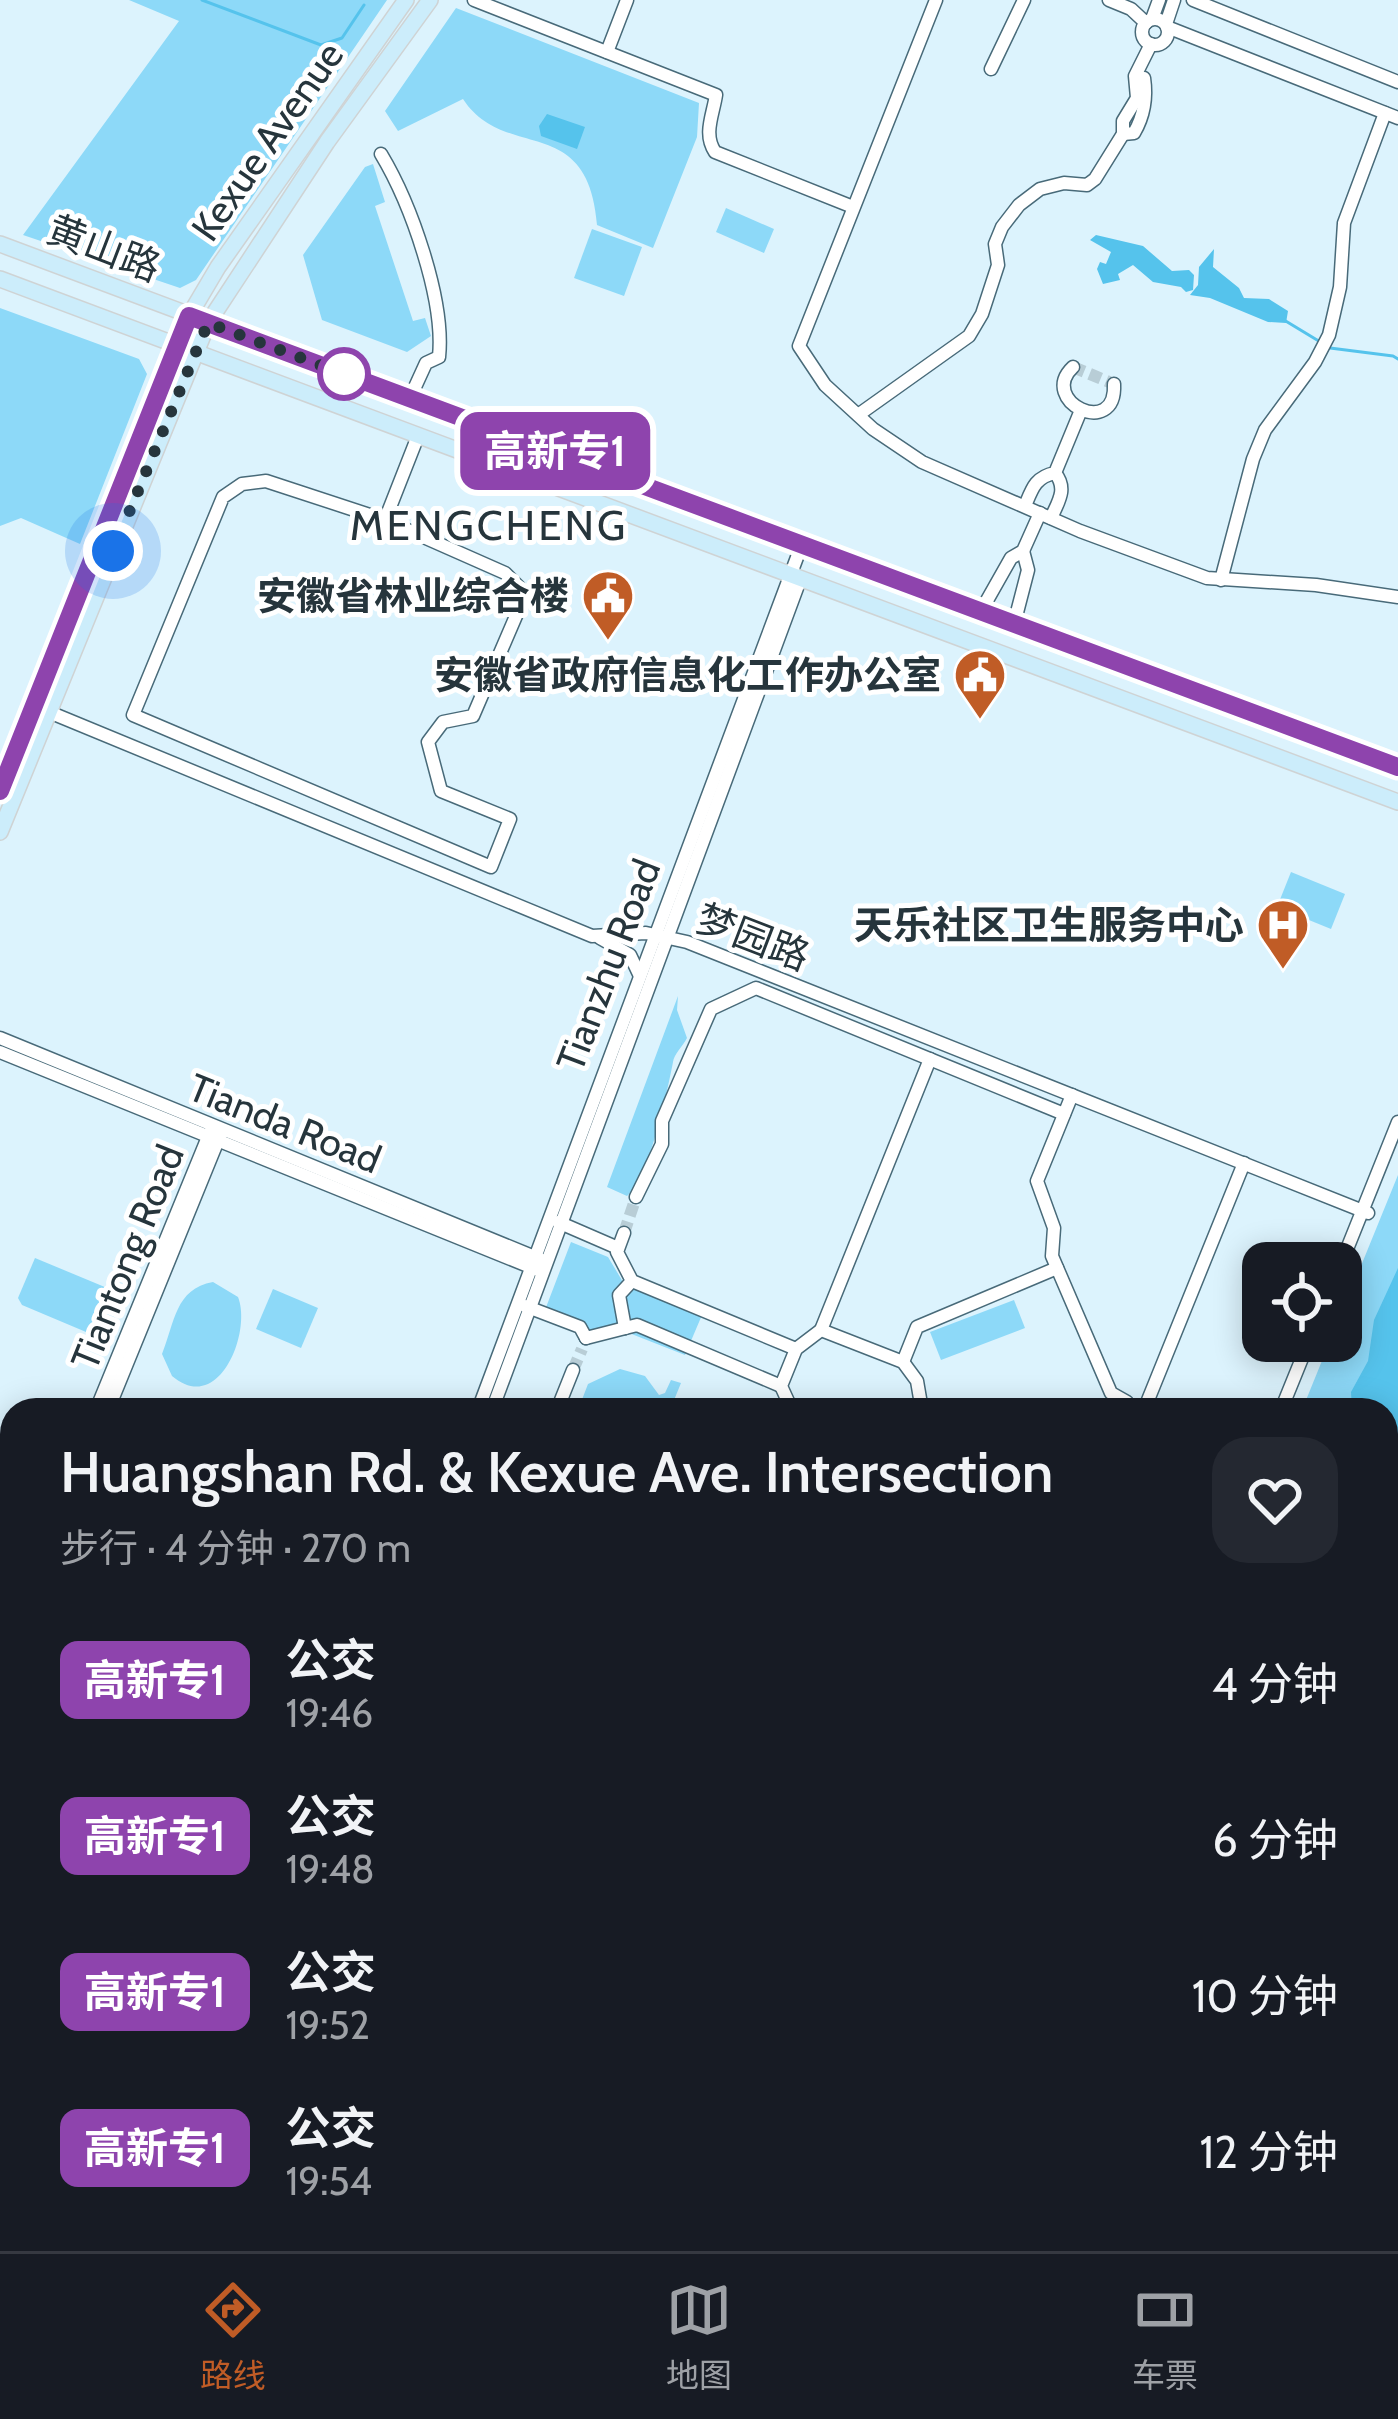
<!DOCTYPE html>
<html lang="zh">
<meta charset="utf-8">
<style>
body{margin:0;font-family:Cabin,"Noto Sans SC",sans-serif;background:#242831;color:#f1f3f6;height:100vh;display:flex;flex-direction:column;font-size:45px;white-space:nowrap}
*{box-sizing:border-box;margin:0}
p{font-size:39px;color:#9ea1a6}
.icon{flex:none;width:66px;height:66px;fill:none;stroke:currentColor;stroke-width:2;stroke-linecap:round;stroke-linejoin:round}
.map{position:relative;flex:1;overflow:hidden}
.drawer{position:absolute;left:0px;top:1398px;width:1398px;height:855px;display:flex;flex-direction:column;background:#171b24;border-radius:36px 36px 0 0;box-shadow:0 6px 30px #0003}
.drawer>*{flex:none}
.badge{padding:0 24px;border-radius:18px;font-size:42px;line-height:78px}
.buttons{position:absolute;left:1242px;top:1242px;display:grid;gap:24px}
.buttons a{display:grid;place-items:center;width:120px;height:120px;border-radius:24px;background:#171b24;box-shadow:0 6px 30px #0003;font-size:60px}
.you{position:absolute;width:60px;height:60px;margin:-30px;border:9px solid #fff;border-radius:50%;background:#1a73e8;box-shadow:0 0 0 18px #1a73e833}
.map>.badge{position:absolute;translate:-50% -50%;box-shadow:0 0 0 6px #fff}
.round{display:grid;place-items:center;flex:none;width:126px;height:126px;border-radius:36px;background:#242831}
.head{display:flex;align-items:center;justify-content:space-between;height:204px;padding:0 60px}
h1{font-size:57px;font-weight:600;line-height:90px}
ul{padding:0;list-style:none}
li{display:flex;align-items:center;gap:36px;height:156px;padding:0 60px}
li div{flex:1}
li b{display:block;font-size:45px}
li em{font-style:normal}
li .badge{min-width:132px;font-weight:700;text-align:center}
.tabs{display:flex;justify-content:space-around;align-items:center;height:168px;border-top:3px solid #363941;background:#171b24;font-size:33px;color:#9ea1a6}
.tabs a{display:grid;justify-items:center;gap:6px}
.tabs .current{color:#c05c26}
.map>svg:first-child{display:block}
.green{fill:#8dd9f8}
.water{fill:#55c3ec}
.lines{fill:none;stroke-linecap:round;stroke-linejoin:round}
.stream{stroke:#55c3ec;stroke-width:3}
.minor-tunnel{stroke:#b8cdd6;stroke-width:12;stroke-dasharray:12 6;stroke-linecap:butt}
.minor-casing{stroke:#486a79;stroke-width:15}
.major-casing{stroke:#cfd3d4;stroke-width:18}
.minor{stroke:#fff;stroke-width:12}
.major{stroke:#ccedfb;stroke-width:15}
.line-casing{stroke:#fff;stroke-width:27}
.line{stroke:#8e44ad;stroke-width:18}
.walk{stroke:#26353c;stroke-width:12;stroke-dasharray:0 21.6}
.stop-dot{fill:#fff;stroke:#8e44ad;stroke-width:6}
.labels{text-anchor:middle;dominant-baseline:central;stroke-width:10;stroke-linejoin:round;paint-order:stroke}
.street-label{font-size:39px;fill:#26353c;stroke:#fff}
.poi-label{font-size:39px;font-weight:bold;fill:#26353c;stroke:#fff;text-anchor:end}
.neighbourhood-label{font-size:42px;letter-spacing:3px;fill:#26353c;stroke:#fff}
</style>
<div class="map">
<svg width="1398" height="2251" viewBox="0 0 1398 2251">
<rect width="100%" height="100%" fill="#dcf3fd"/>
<g class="green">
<polygon points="129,0 387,0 196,280 180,288 23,235 179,21"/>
<path d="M456,8L699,103L697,137L653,248L597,225C588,111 505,163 463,99L398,131L385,111Z"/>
<polygon points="373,164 385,202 375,206 413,321 425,318 431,336 407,352 322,320 303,255 365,167"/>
<polygon points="726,208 774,229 764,253 716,232"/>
<polygon points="592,229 642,247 624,296 574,278"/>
<polygon points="0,308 139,359 147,374 80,544 21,518 0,526"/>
<polygon points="1291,872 1345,894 1331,929 1277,907"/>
<path d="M678,996L677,1010L687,1038C683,1046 674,1054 673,1062C668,1088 648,1183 627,1196L607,1187Z"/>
<polygon points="1398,1175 1398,2169 1386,2164 1386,1410 1302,1410 1330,1341 1341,1341 1341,1315"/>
<polygon points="571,1242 608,1257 623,1282 702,1315 685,1355 629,1333 605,1340 554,1319 545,1310"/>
<polygon points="35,1258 124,1295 105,1340 22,1305 18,1298"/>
<path d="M213,1282L238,1297C252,1332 219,1416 172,1376L162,1354C175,1322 175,1289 213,1282Z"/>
<polygon points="273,1289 318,1308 301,1348 256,1329"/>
<polygon points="1014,1300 1025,1328 941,1360 930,1332"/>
<polygon points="620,1369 645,1376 659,1395 665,1393 671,1380 681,1383 670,1410 578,1410 588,1384"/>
</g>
<g class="water">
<polygon points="547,114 585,127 577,149 541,136 539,126"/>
<polygon points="1096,235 1143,246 1172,271 1189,270 1194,275 1193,290 1186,292 1181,287 1153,282 1133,265 1118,274 1120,280 1103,284 1097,269 1100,262 1106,264 1111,252 1090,240"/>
<polygon points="1214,249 1213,267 1239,288 1244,298 1269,299 1288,311 1286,323 1268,322 1210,298 1190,295 1198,285 1199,267"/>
<polygon points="1398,1268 1398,1455 1386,1448 1386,1410 1352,1410 1351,1392 1368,1361 1374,1320"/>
<polygon points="1398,1626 1398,1749 1386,1740 1386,1633"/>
</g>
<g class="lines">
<g class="stream">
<polyline points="202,0 321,45 342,38 364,5"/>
<polyline points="1284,320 1322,343"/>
<polyline points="1330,348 1393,356 1398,359"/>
</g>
<g class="minor-tunnel">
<polyline points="1073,367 1114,384"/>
<polyline points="624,1233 636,1197"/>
<polyline points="573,1370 582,1349"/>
</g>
<g class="minor-casing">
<g id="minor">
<path d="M474,0L716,95C713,115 703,134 715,152L853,207"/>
<polyline points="936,0 799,346 825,385 873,429 922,462 1080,531 1207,578 1316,585 1398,597"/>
<polyline points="1109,0 1131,9 1146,23"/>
<polyline points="1193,0 1398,82"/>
<polyline points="1152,19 1159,0"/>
<circle cx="1155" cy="32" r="13"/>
<polyline points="1166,24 1174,0"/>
<polyline points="1167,27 1398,118"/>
<polyline points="607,52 627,0"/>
<polyline points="991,69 1024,0"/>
<path d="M1123,134L1134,133C1144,116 1147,98 1144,78"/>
<path d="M381,154C411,204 445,300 439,357L426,363L410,398"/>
<path d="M1073,367C1037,401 1117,440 1114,384"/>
<polyline points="858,415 969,336 982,314 998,265 995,244 1002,227 1019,205 1040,189 1064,183 1087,185 1095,179 1123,134 1123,121 1137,98 1135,76 1151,44"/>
<polygon points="266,481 385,520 505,573 519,587 522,602 473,716 443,722 428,742 441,791 510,819 491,867 133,715 223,497 242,484"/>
<path d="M1025,506C1032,489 1035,477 1055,473L1081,410"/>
<path d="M1051,518C1058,502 1068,489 1055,473"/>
<polyline points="385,520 418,436"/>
<polyline points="1221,580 1253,459 1265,430 1315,362 1329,335 1340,287 1344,223 1385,113"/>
<polyline points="981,611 1011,558 1023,551 1040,513"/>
<polyline points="1014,624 1028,570 1023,551"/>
<polyline points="49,712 592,936 646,933 687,942 1368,1213"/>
<polyline points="600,938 630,955 639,974"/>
<polyline points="0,1038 542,1260"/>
<polyline points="0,1052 538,1270"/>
<polyline points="1072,1095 1037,1181 1054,1228 1052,1256 1111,1393 1127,1402 1130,1410"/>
<polyline points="636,1197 662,1144 662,1121 711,1009 756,988 1064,1114"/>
<polyline points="558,1222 618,1248"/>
<polyline points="624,1233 617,1252 632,1281 796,1349"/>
<polyline points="1341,1264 1398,1122"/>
<polyline points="525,1306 580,1327 586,1338"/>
<polyline points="625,1328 619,1295 632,1281"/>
<polyline points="821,1330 930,1059"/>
<polyline points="586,1338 637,1325 781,1386"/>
<polyline points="903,1362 917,1327 1057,1268"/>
<polyline points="96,1410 210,1132"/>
<polyline points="108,1410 221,1133"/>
<polyline points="478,1410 802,544"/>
<polyline points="492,1410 800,580"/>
<polyline points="557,1410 573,1370"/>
<polyline points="792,1410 781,1386 796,1349 821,1330 903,1362 917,1381 922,1410"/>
<polyline points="1144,1410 1244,1163"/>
<polyline points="1281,1410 1309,1341"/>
<polyline points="0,1647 12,1617"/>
<polyline points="0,1675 12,1646"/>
<polyline points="0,1828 12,1833"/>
<polyline points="0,1973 12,1978"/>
<polyline points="0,2106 12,2077"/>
<polyline points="1386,2216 1398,2220"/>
<path d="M1078,2241C1100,2249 1116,2251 1137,2241"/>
<polyline points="1149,2241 1151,2251"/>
<polyline points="263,2251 264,2241"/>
<polyline points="276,2251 278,2241"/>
<polyline points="360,2251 362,2241"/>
<polyline points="580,2251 584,2241"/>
<polyline points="662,2251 666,2241"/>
<polyline points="764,2251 767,2241"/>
<polyline points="902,2251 906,2241"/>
<polyline points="933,2251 937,2241"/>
<polyline points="945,2251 949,2241"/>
<polyline points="1175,2251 1186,2251"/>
</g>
</g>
<g class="major-casing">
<g id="major">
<polyline points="0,244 1398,767"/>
<polyline points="0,279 1398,802"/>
<polyline points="0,791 189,316 218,267 406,0"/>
<polyline points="0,832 208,323 327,142 430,0"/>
<polyline points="0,1565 12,1570"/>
<polyline points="0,1577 12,1582"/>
</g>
</g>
<use href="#minor" class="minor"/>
<use href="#major" class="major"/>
</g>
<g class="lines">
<g class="line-casing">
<polyline id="line" points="0,791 189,316 1398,767"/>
</g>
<use href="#line" class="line"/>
<polyline class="walk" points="113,551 208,323 344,374"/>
</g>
<defs>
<g id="civic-pin" transform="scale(2.7)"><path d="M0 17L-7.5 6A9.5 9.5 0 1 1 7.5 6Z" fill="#c05c26" stroke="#fff"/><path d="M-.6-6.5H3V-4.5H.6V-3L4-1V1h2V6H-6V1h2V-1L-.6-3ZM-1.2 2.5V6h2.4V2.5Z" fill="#fff"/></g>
<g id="hospital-pin" transform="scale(2.7)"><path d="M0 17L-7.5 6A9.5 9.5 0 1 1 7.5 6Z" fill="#c05c26" stroke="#fff"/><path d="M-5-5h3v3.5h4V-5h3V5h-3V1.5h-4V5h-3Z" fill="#fff"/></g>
</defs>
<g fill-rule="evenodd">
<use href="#civic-pin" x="608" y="596"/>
<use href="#civic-pin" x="980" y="675"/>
<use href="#hospital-pin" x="1283" y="925"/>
</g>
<circle class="stop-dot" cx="344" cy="374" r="24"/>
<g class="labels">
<g class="street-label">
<text transform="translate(267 141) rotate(-55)">Kexue Avenue</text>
<text transform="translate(104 248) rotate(21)">黄山路</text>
<text transform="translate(753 937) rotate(21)">梦园路</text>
<text transform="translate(608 965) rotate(-69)">Tianzhu Road</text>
<text transform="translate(285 1123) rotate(22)">Tianda Road</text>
<text transform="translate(127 1257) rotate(-68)">Tiantong Road</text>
</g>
<g class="poi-label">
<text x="569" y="596">安徽省林业综合楼</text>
<text x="941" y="675">安徽省政府信息化工作办公室</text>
<text x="1244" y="925">天乐社区卫生服务中心</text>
</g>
<g class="neighbourhood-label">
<text x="489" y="525">MENGCHENG</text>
</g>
</g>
</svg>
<div class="buttons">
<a><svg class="icon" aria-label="locate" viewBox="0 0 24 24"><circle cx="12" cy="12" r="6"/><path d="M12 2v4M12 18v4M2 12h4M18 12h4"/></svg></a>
</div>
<div class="you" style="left:113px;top:551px"></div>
<b class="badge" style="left:555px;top:451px;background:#8e44ad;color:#fff">高新专1</b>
<section class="drawer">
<div class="head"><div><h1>Huangshan Rd. &amp; Kexue Ave. Intersection</h1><p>步行 · 4 分钟 · 270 m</p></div><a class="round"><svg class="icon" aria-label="heart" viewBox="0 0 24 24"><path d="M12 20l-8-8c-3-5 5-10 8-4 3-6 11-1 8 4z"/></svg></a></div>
<ul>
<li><span class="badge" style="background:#8e44ad;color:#fff">高新专1</span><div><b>公交</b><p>19:46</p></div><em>4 分钟</em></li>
<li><span class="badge" style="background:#8e44ad;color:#fff">高新专1</span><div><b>公交</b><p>19:48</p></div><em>6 分钟</em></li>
<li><span class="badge" style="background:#8e44ad;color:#fff">高新专1</span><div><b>公交</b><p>19:52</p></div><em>10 分钟</em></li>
<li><span class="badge" style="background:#8e44ad;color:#fff">高新专1</span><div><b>公交</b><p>19:54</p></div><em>12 分钟</em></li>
</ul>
</section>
</div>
<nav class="tabs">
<a class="current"><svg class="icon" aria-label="directions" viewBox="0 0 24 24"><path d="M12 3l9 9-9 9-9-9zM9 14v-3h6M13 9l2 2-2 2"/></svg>路线</a>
<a><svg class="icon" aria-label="map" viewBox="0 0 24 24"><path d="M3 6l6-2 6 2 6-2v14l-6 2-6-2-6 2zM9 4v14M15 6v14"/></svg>地图</a>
<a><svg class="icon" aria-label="tickets" viewBox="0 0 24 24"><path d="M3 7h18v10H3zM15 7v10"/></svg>车票</a>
</nav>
